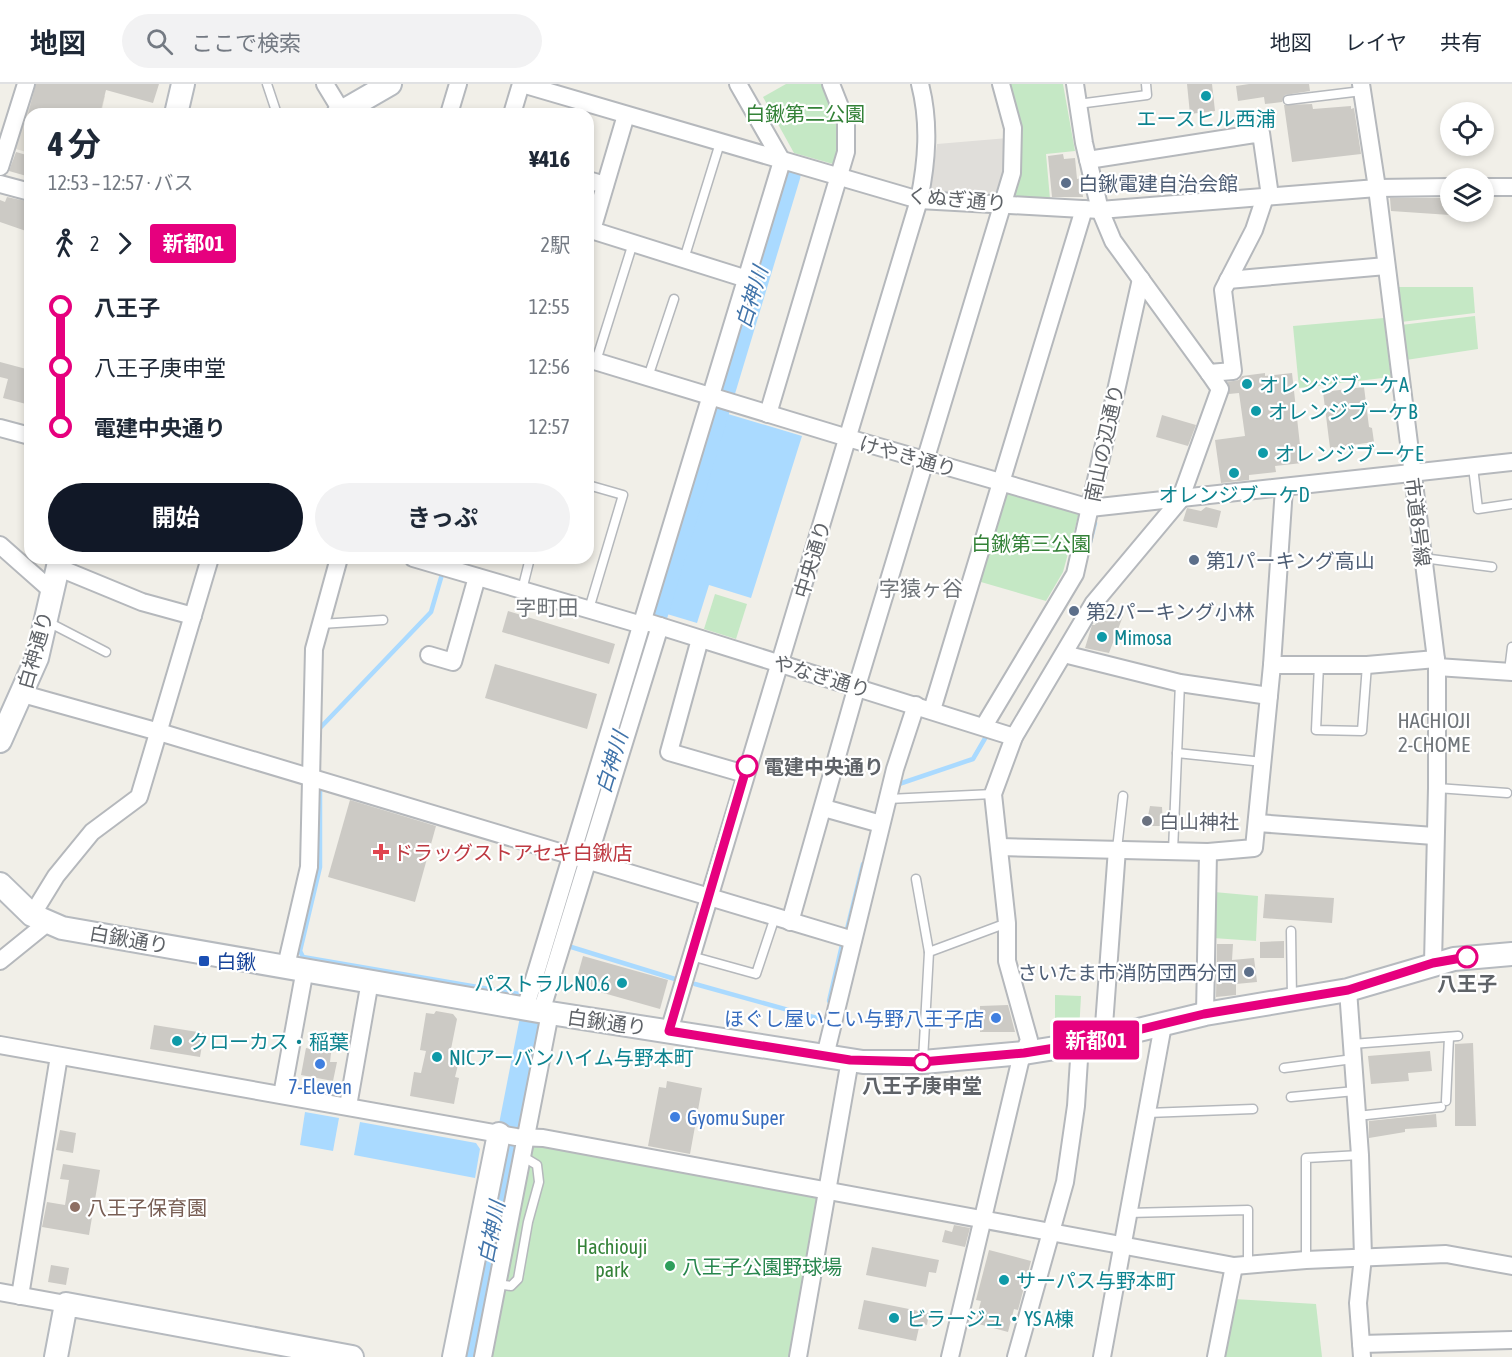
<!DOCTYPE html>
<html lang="ja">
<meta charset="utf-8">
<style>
body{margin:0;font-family:"Asap Condensed","Noto Sans JP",sans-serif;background:#f2f2f3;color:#1f2937;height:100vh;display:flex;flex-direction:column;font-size:22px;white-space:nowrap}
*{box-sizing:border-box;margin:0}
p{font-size:20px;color:#747a83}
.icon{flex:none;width:33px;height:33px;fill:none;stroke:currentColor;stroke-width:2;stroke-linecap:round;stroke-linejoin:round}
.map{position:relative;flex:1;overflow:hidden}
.panel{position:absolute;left:24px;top:24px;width:570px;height:456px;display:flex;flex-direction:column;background:#fff;border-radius:18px;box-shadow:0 3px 9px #0003}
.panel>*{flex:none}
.badge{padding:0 12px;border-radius:4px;font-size:21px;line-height:39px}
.fabs{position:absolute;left:1440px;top:18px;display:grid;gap:12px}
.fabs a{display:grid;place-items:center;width:54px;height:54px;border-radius:50%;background:#fff;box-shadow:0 3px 9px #0003;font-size:30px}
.map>.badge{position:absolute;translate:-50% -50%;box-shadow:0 0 0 3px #fff}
.legs{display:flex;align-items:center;gap:9px;height:66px;padding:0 24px;font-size:20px}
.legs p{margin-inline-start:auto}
.overview{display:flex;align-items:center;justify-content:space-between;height:102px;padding:0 24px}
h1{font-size:33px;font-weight:700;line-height:45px}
.cta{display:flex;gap:12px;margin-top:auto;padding:12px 24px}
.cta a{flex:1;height:69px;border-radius:36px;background:#111827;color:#fff;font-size:24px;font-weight:700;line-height:69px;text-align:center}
.cta a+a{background:#f2f2f3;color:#1f2937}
ul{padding:0 24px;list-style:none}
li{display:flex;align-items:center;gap:21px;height:60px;font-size:22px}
li i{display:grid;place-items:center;width:9px;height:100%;margin:0 8px;background:currentColor}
li i::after{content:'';width:15px;height:15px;margin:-8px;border:4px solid;border-radius:50%;background:#fff}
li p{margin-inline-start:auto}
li:first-child i{background:linear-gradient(#0000 50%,currentColor 0)}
li:last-child i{background:linear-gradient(currentColor 50%,#0000 0)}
header{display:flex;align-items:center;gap:36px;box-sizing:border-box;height:84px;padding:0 30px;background:#fff;border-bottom:2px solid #e0e1e3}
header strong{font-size:28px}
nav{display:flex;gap:33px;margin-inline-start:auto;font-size:21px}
.search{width:420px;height:54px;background:#f2f2f3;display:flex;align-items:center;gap:15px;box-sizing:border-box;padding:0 21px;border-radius:33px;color:#747a83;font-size:22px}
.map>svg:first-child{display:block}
.industrial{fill:#e0deda}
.education{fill:#e1ded6}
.green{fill:#c5e8c5}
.water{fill:#aadaff}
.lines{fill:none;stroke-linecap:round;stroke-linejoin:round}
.stream{stroke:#aadaff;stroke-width:4.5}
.river{stroke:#aadaff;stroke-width:27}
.building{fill:#cccac5}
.lane-casing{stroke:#b5b8bc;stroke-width:11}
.street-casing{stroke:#b5b8bc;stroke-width:20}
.secondary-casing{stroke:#b6babf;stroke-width:26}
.lane{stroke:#fff;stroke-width:8}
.street{stroke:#fff;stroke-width:16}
.secondary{stroke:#fff;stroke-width:22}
.line-1-casing{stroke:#fff;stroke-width:14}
.line-1{stroke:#e6007e;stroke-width:9}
.culture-dot{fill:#0f9aa8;stroke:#fff;stroke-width:2}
.service-dot{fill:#5c6f8a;stroke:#fff;stroke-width:2}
.stop-1-dot{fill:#fff;stroke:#e6007e;stroke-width:3}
.worship-dot{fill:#6b7280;stroke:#fff;stroke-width:2}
.health-dot{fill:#e0444e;stroke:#fff;stroke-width:2}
.transit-dot{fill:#1a4fb4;stroke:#fff;stroke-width:2}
.shop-dot{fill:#3f7fe0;stroke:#fff;stroke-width:2}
.education-dot{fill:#8d6e63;stroke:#fff;stroke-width:2}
.leisure-dot{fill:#2e9e5b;stroke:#fff;stroke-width:2}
.labels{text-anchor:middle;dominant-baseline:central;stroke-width:4.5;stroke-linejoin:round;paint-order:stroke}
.park-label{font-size:20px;fill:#348238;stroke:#fff}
.culture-label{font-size:20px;fill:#0d838f;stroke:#fff;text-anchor:start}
.service-label{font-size:20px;fill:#4e5e75;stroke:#fff;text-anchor:start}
.street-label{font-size:20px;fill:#5f6368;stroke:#fff}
.stop-label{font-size:20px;font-weight:bold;fill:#5f6368;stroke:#fff}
.worship-label{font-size:20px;fill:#5b616d;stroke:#fff;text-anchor:start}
.health-label{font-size:20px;fill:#be3a42;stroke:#fff;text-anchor:start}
.transit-label{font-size:20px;fill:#164399;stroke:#fff;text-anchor:start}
.shop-label{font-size:20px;fill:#366cbe;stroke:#fff;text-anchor:end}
.education-label{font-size:20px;fill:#785e54;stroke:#fff;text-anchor:start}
.leisure-label{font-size:20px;fill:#27864d;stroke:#fff;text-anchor:start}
.water-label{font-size:21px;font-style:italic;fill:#4174aa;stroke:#fff}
.neighbourhood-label{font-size:21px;fill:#70757a;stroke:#fff}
</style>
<header>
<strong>地図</strong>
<div class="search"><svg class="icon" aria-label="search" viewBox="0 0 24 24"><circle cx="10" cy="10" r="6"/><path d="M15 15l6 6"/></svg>ここで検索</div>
<nav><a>地図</a><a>レイヤ</a><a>共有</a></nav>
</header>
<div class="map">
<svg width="1512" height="1273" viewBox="0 0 1512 1273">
<rect width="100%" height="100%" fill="#f1efe8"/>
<polygon class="industrial" points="1008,54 1001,107 992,111 935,108 931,103 937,60"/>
<polygon class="education" points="29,0 64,0 105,12 101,30 30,30 30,69 12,64"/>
<g class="green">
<polygon points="786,0 824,0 839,39 838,76 833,80 794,69 763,13"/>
<polygon points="1006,0 1063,0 1075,67 1046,70 1050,115 1016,112 1012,107"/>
<polygon points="1397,203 1473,203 1475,229 1401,238"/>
<polygon points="1475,232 1478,265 1406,276 1401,241"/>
<polygon points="1384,234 1391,293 1299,304 1293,242"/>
<polygon points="1005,407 1079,429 1063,488 1046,517 981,498"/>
<polygon points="715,510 747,520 736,555 704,545"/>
<polygon points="1214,808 1258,812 1256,857 1213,854"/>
<polygon points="1055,911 1081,912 1079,948 1055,952"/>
<polygon points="539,1058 820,1113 791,1273 491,1273 531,1061"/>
<polygon points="1234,1215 1316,1220 1322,1273 1223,1273"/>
</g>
<g class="water">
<polygon points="728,330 802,352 751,514 709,501 697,539 667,530"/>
<polygon points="305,1028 339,1034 333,1067 300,1061"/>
<polygon points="360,1038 476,1059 480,1065 475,1094 354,1071"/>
</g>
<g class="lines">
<g class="stream">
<polyline points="1081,492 1095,439"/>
<polyline points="320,644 431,528 443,487"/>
<polyline points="899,700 973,675 987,651"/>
<polyline points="320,701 320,783 300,867 303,873 519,910 524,901"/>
<polyline points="847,845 863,780"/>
<polyline points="568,862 675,895"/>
<polyline points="695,900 824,936"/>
<polyline points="829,917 842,861"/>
</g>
<g class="river">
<polyline points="606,690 787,91"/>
<polyline points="467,1273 540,901"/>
</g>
</g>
<g class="building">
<polygon points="36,0 159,0 153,19 106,6 100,30 71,30 48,24 46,30 28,30"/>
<polygon points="1187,0 1212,0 1215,27 1190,30"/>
<polygon points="1249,0 1309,0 1310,7 1285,11 1282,18 1265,20 1264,13 1238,17 1236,2"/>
<polygon points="1312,20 1313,25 1351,22 1351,25 1354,24 1361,70 1292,78 1284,21"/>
<polygon points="16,68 30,72 30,93 9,87"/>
<polygon points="1063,70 1064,75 1075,74 1077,95 1081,94 1083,113 1052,113 1048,72"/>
<polygon points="7,113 30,118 30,134 26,147 0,138 0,116 5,118"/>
<polygon points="1450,114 1450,131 1391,127 1390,114"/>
<polygon points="0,278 30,286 30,321 3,314 8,295 0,293"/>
<polygon points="1265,289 1265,292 1292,289 1302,379 1275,382 1276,388 1249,391 1249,396 1221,399 1215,356 1245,352 1239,309 1229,310 1228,298 1239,296 1242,292"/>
<polygon points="1364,303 1369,343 1372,344 1374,358 1330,364 1323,308"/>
<polygon points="1162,331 1196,341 1188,362 1156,353"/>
<polygon points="1206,423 1221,427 1217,444 1183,437 1187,424 1201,427"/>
<polygon points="1103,525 1123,532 1109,569 1085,564 1092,541 1095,541"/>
<polygon points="508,527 615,560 609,580 502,548"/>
<polygon points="495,580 597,610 587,645 485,614"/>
<polygon points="350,716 436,742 415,818 328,793"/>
<polygon points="1150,722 1162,723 1163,742 1146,742"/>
<polygon points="1265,810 1334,814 1332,839 1263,834"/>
<polygon points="1284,857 1284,874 1260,874 1260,858"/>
<polygon points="1217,860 1233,860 1232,876 1254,874 1257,898 1236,900 1236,911 1216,913"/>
<polygon points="583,872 668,896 660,925 575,901"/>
<polygon points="1008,921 1015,948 980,948 980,922"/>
<polygon points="436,927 453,930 457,935 448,980 458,981 455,993 459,994 454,1020 410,1012 414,988 421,989 426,967 420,966 426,929 434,930"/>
<polygon points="154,941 204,949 200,973 150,965"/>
<polygon points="1473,959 1476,1042 1455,1042 1455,960"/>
<polygon points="306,964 331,969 330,978 337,978 333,997 301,991"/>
<polygon points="1430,967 1432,987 1408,989 1409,997 1371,1000 1368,972"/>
<polygon points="667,997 702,1004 690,1070 648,1062 659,1003 666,1004"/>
<polygon points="1436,1030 1437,1043 1405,1045 1405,1048 1369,1054 1369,1037"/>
<polygon points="60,1046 76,1049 73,1069 56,1066"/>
<polygon points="63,1080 100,1086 89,1151 42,1143 47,1118 65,1121 69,1096 60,1095"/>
<polygon points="954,1141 970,1144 965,1163 942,1158 945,1146 952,1148"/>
<polygon points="872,1163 939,1176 936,1189 929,1188 926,1203 866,1191"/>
<polygon points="989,1166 1031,1177 1018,1226 1014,1225 1008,1248 975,1239 981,1217 976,1216"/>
<polygon points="51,1181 69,1184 66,1201 48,1198"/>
<polygon points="864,1216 929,1229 927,1241 920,1239 916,1257 858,1245"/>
</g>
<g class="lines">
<g class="lane-casing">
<g id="lane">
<polyline points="267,0 277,30"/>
<polyline points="1288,16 1362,7"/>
<polyline points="1078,20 1147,11 1146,0"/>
<polyline points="684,175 720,59"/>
<polyline points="596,277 633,159"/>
<polyline points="648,293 674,215"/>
<polyline points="1473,383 1478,425 1512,420"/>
<polyline points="588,401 623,411 589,525"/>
<polyline points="1423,474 1492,483"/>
<polyline points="522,506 530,474"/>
<polyline points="48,538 106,568"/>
<polyline points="321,540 383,536"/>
<polyline points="1319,581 1316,646 1362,647 1367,581"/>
<polyline points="1509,587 1512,563"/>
<polyline points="1177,669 1263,678"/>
<polyline points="1437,704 1507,709"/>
<polyline points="888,715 993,710"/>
<polyline points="1117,765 1123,712"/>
<polyline points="1173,767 1180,599"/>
<polyline points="916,795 929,868"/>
<polyline points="1291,847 1292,915"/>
<polyline points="691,872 756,890 775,833"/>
<polyline points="1352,960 1458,952"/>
<polyline points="923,976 929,868 1007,839"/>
<polyline points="1284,984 1353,975"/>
<polyline points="1291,1013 1355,1007"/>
<polyline points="1446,1017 1449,953"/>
<polyline points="1147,1029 1253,1025"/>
<polyline points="1357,1032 1441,1023"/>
<polyline points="1128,1129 1248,1126 1248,1181"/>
<polyline points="1306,1176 1306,1074 1360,1071"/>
<polyline points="497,1200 511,1202 518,1195 528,1138 539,1098 537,1081 522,1072"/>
</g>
</g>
<g class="street-casing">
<g id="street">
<polyline points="325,0 342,28"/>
<polyline points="522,0 919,116 1100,126 1377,104 1450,103"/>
<polyline points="738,0 782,77"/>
<polyline points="1075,0 1084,59 1100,126 1113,157 1209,289 1233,287 1223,206 1254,146 1265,113"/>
<polyline points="1361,0 1377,104 1437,583 1437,704 1433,879"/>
<polyline points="449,30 458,0"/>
<polyline points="512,30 521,0"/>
<polyline points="1088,76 1261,49 1270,112"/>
<polyline points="0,83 26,0"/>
<polyline points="588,96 605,101"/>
<polyline points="0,100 30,108"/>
<polyline points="1484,103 1512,103"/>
<polyline points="588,145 747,195"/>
<polyline points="592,146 626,31"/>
<polyline points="1228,196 1386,182"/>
<polyline points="588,275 848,354 1090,424 1512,378"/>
<polyline points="768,330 846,68 846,38 831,0"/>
<polyline points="0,344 30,352"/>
<polyline points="0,461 52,507"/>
<polyline points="413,474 642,541"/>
<polyline points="57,483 142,518 193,532"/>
<polyline points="650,539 1014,653"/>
<polyline points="700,555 669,668 745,690"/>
<polyline points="1064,570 1180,599 1269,612"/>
<polyline points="429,571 453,578 477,493"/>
<polyline points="1272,581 1367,581 1436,575"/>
<polyline points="1437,583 1512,588"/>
<polyline points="23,610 159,648 853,856"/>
<polyline points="932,626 1084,125"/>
<polyline points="984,642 1075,490 1141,195"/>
<polyline points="824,724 881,740"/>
<polyline points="1257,739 1434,752"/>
<polyline points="999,763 1208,768 1254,764 1272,581 1284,404"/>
<polyline points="32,831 56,792 92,748 139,713 210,474"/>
<polyline points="790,838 857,602 1012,89 1013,44 1001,0"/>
<polyline points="0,877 47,839"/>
<polyline points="286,882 309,783 314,565 339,474"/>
<polyline points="1348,906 1360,1071 1363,1173 1358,1219 1362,1273"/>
<polyline points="525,925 782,77"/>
<polyline points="541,928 660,542"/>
<polyline points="1205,930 1208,768"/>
<path d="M669,947L919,116C927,77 930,39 920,0"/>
<polyline points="1103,955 1117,765"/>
<polyline points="0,961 516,1053 543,1054 1234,1182 1306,1176 1446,1170 1512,1182"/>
<polyline points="825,972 895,685 916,621"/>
<polyline points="282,1011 305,885"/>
<polyline points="348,1022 370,897"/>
<polyline points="0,1208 66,1220"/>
<polyline points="20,1212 59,972"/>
<polyline points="1361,1260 1512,1256"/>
<polyline points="483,1273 550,929"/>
<polyline points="798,1273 850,976"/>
<polyline points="950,1273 1020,978 1029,956 1007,877 1007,839 993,710 1014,653 1093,520 1180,416 1220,305 1209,289"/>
<polyline points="1016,1273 1065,1098 1076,1022 1080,960"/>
<polyline points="1102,1273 1163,941"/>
<polyline points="1216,1273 1234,1182"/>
</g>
</g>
<g class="secondary-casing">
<g id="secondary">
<polyline points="176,30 183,0"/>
<polyline points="338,30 390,0"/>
<polyline points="0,657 37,574 60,474"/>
<polyline points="0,800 32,831 62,844 550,929 863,978 923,978 1024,969 1080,960 1205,930 1348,906 1454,875 1512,870"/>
<polyline points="56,1273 66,1220 352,1273"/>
<polyline points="454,1273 499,1050"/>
</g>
</g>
<use href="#lane" class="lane"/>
<use href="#street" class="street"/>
<use href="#secondary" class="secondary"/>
</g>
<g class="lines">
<g class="line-1-casing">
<polyline id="line-1" points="747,682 669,947 850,976 922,978 1024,969 1080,960 1204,930 1348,906 1433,879 1467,873"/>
</g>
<use href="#line-1" class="line-1"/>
</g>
<g class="culture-dot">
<circle cx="1206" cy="12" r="6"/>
<circle cx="1247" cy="300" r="6"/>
<circle cx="1256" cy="327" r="6"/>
<circle cx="1263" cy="369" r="6"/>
<circle cx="1234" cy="389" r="6"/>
<circle cx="1102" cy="553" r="6"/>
<circle cx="622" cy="899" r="6"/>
<circle cx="177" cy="957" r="6"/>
<circle cx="437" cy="973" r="6"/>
<circle cx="1004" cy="1196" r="6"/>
<circle cx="894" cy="1234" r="6"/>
</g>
<g class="service-dot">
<circle cx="1066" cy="99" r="6"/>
<circle cx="1194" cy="476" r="6"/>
<circle cx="1074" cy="527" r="6"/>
<circle cx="1249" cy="888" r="6"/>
</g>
<g class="stop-1-dot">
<circle cx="747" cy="682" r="10"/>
<circle cx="1467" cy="873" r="10"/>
<circle cx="922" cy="978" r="8"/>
</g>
<circle class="worship-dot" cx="1147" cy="737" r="6"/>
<path class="health-dot" d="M378 759h6v6h6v6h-6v6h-6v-6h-6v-6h6z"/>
<rect class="transit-dot" x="198" y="871" width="12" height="12" rx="3"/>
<g class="shop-dot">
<circle cx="996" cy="934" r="6"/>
<circle cx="320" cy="980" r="6"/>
<circle cx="675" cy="1033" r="6"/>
</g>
<circle class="education-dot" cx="75" cy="1123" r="6"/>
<circle class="leisure-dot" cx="670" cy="1182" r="6"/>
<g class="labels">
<g class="park-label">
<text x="805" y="29">白鍬第二公園</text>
<text x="1031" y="459">白鍬第三公園</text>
<text x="612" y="1162">Hachiouji<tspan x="612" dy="23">park</tspan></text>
</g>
<g class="culture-label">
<text x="1206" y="34" text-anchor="middle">エースヒル西浦</text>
<text x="1259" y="300">オレンジブーケA</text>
<text x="1268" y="327">オレンジブーケB</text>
<text x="1275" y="369">オレンジブーケE</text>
<text x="1234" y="410" text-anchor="middle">オレンジブーケD</text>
<text x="1114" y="553">Mimosa</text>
<text x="610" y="899" text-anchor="end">パストラルNO.6</text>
<text x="189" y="957">クローカス・稲葉</text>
<text x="449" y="973">NICアーバンハイム与野本町</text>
<text x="1016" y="1196">サーパス与野本町</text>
<text x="906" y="1234">ビラージュ・YS A棟</text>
</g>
<g class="service-label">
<text x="1078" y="99">白鍬電建自治会館</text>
<text x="1206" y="476">第1パーキング高山</text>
<text x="1086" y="527">第2パーキング小林</text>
<text x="1237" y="888" text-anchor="end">さいたま市消防団西分団</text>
</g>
<g class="street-label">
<text transform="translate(957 115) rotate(5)">くぬぎ通り</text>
<text transform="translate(1104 359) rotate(-78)">南山の辺通り</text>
<text transform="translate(908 372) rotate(16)">けやき通り</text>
<text transform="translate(1418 438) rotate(83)">市道8号線</text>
<text transform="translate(812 475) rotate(-73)">中央通り</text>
<text transform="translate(35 566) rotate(-74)">白神通り</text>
<text transform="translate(822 592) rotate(17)">やなぎ通り</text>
<text transform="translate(129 855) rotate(10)">白鍬通り</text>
<text transform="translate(607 938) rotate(8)">白鍬通り</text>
</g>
<g class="stop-label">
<text x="764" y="682" text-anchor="start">電建中央通り</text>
<text x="1467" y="899">八王子</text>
<text x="922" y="1001">八王子庚申堂</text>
</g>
<g class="worship-label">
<text x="1159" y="737">白山神社</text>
</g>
<g class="health-label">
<text x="393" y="768">ドラッグストアセキ白鍬店</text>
</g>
<g class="transit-label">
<text x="216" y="877">白鍬</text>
</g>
<g class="shop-label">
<text x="984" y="934">ほぐし屋いこい与野八王子店</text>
<text x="320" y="1002" text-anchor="middle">7-Eleven</text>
<text x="687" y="1033" text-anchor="start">Gyomu Super</text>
</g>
<g class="education-label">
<text x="87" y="1123">八王子保育園</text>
</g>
<g class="leisure-label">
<text x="682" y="1182">八王子公園野球場</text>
</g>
<g class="water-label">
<text transform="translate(751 213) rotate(-73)">白神川</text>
<text transform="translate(611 678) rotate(-73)">白神川</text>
<text transform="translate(491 1148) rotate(-79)">白神川</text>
</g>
<g class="neighbourhood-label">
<text x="921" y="504">字猿ヶ谷</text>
<text x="547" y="523">字町田</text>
<text x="1434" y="636">HACHIOJI<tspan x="1434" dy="24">2-CHOME</tspan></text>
</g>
</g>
</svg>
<div class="fabs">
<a><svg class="icon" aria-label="locate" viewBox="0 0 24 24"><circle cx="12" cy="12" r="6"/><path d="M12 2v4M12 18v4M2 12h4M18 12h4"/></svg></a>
<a><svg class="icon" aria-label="layers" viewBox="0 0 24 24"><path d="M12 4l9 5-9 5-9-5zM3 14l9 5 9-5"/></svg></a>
</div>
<b class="badge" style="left:1096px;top:956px;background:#e6007e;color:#fff">新都01</b>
<section class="panel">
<div class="overview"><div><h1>4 分</h1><p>12:53 – 12:57 · バス</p></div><b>¥416</b></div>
<div class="legs"><svg class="icon" aria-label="walk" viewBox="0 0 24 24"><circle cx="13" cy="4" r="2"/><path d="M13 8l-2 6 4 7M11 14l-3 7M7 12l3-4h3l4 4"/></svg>2<svg class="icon" aria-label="forward" viewBox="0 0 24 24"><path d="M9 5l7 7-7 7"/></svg><b class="badge" style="background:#e6007e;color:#fff">新都01</b><p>2駅</p></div>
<ul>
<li><i style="color:#e6007e"></i><b>八王子</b><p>12:55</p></li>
<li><i style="color:#e6007e"></i><span>八王子庚申堂</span><p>12:56</p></li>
<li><i style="color:#e6007e"></i><b>電建中央通り</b><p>12:57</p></li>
</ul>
<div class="cta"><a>開始</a><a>きっぷ</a></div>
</section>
</div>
